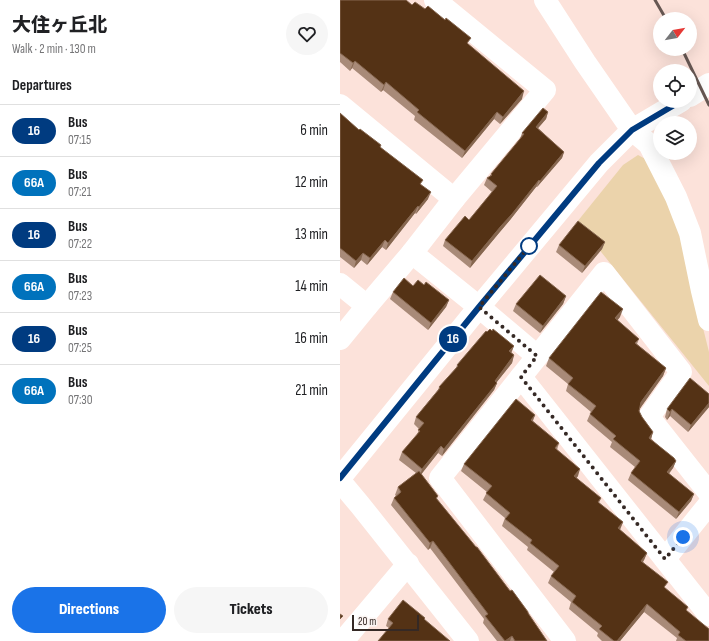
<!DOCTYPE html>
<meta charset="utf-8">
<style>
body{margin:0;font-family:"Sofia Sans Condensed","Noto Sans JP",sans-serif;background:#f6f6f6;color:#202124;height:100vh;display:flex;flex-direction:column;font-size:15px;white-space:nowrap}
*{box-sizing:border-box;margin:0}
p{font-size:13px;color:#757577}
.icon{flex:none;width:22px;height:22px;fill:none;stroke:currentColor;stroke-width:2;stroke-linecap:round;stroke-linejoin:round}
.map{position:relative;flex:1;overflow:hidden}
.drawer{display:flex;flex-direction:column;background:#fff;width:340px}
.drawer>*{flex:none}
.badge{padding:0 8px;border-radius:13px;font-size:14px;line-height:26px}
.needle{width:26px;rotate:59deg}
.fabs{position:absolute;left:313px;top:12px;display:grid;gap:8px}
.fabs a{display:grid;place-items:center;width:44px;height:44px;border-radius:50%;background:#fff;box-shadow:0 4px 16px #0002;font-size:20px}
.scale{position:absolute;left:12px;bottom:10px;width:67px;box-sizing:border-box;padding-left:4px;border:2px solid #352925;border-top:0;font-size:11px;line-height:14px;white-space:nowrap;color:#352925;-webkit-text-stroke:3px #fbf4f2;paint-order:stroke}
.you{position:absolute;width:20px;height:20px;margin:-10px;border:3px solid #fff;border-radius:50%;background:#1a73e8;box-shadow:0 0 0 6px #1a73e833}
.map>.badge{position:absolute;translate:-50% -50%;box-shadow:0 0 0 2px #fff}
h2{padding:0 12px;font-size:15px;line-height:36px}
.round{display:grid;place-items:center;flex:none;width:42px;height:42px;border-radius:21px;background:#f6f6f6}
.head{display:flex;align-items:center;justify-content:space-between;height:68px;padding:0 12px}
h1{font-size:19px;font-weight:800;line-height:30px}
.primary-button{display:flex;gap:8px;margin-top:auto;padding:8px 12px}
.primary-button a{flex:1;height:46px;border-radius:24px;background:#1a73e8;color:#fff;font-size:16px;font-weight:800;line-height:46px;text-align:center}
.primary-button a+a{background:#f6f6f6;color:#202124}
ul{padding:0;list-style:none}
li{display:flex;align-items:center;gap:12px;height:52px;padding:0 12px;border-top:1px solid #e0e0e0}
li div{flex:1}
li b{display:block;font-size:15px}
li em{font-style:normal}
li .badge{min-width:44px;font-weight:700;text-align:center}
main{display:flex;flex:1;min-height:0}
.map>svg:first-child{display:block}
.green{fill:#ebd3ab}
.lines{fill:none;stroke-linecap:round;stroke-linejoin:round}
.minor{stroke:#fff;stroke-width:22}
.rail{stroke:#675853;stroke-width:3}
.wall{fill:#a88a78}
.shaded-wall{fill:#866750}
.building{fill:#543215;stroke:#866750}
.line-casing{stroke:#fff;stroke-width:9}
.line{stroke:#003b80;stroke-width:6}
.walk{stroke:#352925;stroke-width:4;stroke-dasharray:0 7.2}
.stop-dot{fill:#fff;stroke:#003b80;stroke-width:2}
</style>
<main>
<section class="drawer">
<div class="head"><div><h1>大住ヶ丘北</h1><p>Walk · 2 min · 130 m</p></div><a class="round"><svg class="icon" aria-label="heart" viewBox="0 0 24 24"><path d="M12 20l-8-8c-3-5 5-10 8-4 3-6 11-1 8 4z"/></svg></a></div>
<h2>Departures</h2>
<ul>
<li><span class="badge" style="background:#003b80;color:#fff">16</span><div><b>Bus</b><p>07:15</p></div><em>6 min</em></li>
<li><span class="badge" style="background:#0072bc;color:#fff">66A</span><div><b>Bus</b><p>07:21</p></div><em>12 min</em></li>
<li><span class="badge" style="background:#003b80;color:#fff">16</span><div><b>Bus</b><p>07:22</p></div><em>13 min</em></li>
<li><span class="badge" style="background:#0072bc;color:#fff">66A</span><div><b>Bus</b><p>07:23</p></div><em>14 min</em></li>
<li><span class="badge" style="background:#003b80;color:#fff">16</span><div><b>Bus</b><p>07:25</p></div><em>16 min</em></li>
<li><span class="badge" style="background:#0072bc;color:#fff">66A</span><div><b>Bus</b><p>07:30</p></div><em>21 min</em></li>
</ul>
<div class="primary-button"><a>Directions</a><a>Tickets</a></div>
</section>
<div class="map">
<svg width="369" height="641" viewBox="0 0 369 641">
<rect width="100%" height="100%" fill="#fce2da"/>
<polygon class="green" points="298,155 311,162 331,200 369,352 369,386 237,222 283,165"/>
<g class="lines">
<g class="minor">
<polyline points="205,0 245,62 292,130 309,144 336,197 350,233 362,291 369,320"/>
<polyline points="350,96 369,84"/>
<polyline points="0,105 114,199"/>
<polyline points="72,253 139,307 197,356"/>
<polyline points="0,284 27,306"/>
<polyline points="0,339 27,306 72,253 114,199 205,90 95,0"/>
<polyline points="181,377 369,615"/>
<polyline points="0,478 139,307 259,163 292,130 341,101"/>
<polyline points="0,481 20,505 128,641"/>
<polyline points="325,559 369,504"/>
<polyline points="3,641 68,564"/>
<polyline points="225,641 100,478 264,273 341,372 309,417 369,493"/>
</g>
<g class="rail">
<polyline points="315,0 326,19"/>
<polyline points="342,49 369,105"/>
</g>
</g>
<g class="wall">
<polygon points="0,0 72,5 128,44 182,99 160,124 154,119 122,158 74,120 75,116 43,90 41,92 12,68 10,71 0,62"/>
<polygon points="208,112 206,119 198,128 224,152 222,158 197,187 196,187 170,220 159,233 130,268 103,246 105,240 129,220 152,192 144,185 147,178 149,177 151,174 180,139 182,133"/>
<polygon points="0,113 19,130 40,147 81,184 88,199 76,214 75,213 46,250 42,247 27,265 21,260 14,268 0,257"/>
<polygon points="265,242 262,249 242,273 216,252 219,245"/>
<polygon points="84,285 109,300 106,307 88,330 50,299 53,292 73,286"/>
<polygon points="226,296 223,304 200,333 173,311 176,304"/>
<polygon points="280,317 277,320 299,339 297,344 326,368 323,376 300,408 299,411 302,417 313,432 311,439 336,461 333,468 329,474 354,494 351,501 336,519 288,480 291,473 295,467 270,447 272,442 247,421 250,414 251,412 226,391 228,384 206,366 209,358"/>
<polygon points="147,332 174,346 171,353 174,355 172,363 156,383 157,383 154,390 102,456 98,453 81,474 98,496 97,499 188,613 207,641 157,641 143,623 144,619 90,548 88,550 51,505 54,498 56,496 55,495 58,487 76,473 59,460 62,452 77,435 79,429 74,424 76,417 98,390 99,387 116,368 117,365"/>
<polygon points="369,394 369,407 348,432 330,416 327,420 325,417 327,409"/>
<polygon points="195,415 193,421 219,443 217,450 238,476 236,478 261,498 259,503 283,522 280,530 307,553 304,560 303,562 325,589 347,611 369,641 336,641 337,638 304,612 280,641 262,641 257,636 258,633 229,609 231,602 208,583 211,576 214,572 187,550 188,547 162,526 165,518 143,500 147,492 121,471 124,464"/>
<polygon points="85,618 49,628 46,626 48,619"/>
</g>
<g class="shaded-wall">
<polygon points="15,61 12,68 10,71 13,63"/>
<polygon points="46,82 43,90 41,92 44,85"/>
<polygon points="184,91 182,99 160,124 163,117"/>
<polygon points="157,112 154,119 122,158 125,151"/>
<polygon points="208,112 206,119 193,134 196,127"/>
<polygon points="224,152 222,158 197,187 200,181"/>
<polygon points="199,180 196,187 170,220 159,233 130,268 132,261"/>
<polygon points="91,192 88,199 76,214 79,207"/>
<polygon points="78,206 75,213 46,250 48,243"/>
<polygon points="45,240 42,247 27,265 30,258"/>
<polygon points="265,242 262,249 242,273 245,266"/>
<polygon points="23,253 21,260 14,268 16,261"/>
<polygon points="226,296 223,304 200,333 203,326"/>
<polygon points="109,300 106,307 88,330 91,323"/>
<polygon points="283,309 280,317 273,326 275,318"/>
<polygon points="174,346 171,353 169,351"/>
<polygon points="174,355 172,363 152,388 155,381"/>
<polygon points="326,368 323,376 299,410 301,402"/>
<polygon points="157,383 154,390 102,456 104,449"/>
<polygon points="369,403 369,407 348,432 351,425"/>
<polygon points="332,409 330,416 327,420 330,412"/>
<polygon points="195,415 192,422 191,420"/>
<polygon points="313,432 311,439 309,438"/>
<polygon points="101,446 98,453 80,476 82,469"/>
<polygon points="336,461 333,468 324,479 327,472"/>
<polygon points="240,469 238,476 232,484 234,476"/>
<polygon points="354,494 351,501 336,519 339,512"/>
<polygon points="283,522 280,529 275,536 278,528"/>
<polygon points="93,541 90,548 88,550 90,543"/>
<polygon points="307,553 304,560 299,568 301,561"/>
<polygon points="307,604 304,612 280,641 277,641"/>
<polygon points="172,636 170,641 165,641"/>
</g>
<g class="building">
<polygon points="0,0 66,0 72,5 75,2 85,9 88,6 105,20 106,18 131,38 127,43 184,91 163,117 157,112 125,151 77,112 79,110 46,82 44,85 15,61 13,63 0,53"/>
<polygon points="203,108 208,112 196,127 224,152 200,181 199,180 172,214 161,226 132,261 105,240 125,216 129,220 157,186 147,178 152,175 151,174 184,134 182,133"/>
<polygon points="0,113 19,130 20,129 41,145 40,147 83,180 80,184 91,192 79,207 78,206 48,243 45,240 30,258 23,253 16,261 0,248"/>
<polygon points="238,221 265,242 245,266 219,245"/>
<polygon points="200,275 226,296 203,326 176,304"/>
<polygon points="64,278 73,286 78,280 84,285 86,282 109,300 91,323 53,292"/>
<polygon points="261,292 283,309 275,318 299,339 295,343 326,368 301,402 299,411 302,417 313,432 309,438 334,458 336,461 327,472 354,494 339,512 291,473 300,461 273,439 276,436 250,414 256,406 228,384 233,378 209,358"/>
<polygon points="150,329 152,331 153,329 174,346 169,351 174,355 155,381 157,383 104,449 101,446 82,469 62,452 80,431 78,430 84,423 76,417 100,388 99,387 118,366 117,365 146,331 147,332"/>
<polygon points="350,378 369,394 369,403 351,425 332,409 330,412 327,409"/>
<polygon points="176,399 195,415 191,420 219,443 215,448 240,469 234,476 261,498 258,502 283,522 278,528 307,553 301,561 328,582 324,587 348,607 346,610 369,629 369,641 346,641 338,635 340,632 307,604 277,641 274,641 259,629 262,626 232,602 236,596 211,576 219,566 190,543 192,540 165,519 170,513 146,493 152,486 124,464"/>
<polygon points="79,471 98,496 96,498 136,547 137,547 170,591 172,590 188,612 188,613 207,641 175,641 172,636 165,641 145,616 148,614 93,541 90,543 54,498 61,492 58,487"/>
<polygon points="63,600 85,618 84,619 110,641 38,641 53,623 48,619"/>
<polygon points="0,614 3,616 0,619"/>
</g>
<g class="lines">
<g class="line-casing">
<polyline id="line" points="0,478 139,307 259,163 292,130 341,101"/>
</g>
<use href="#line" class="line"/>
<polyline class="walk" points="189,246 191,244 139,307 197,356 181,377 325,559 343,537"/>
</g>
<circle class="stop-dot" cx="189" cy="246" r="8"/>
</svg>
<div class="fabs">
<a><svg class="needle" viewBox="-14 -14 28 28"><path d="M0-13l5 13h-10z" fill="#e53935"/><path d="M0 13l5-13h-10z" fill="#757577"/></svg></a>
<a><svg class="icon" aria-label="locate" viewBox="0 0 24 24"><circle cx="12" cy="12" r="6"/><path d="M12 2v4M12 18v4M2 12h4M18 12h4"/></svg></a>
<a><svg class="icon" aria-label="layers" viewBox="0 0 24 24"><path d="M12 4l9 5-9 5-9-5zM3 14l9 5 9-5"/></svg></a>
</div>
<div class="scale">20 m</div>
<div class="you" style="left:343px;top:537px"></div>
<b class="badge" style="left:113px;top:339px;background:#003b80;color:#fff">16</b>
</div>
</main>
